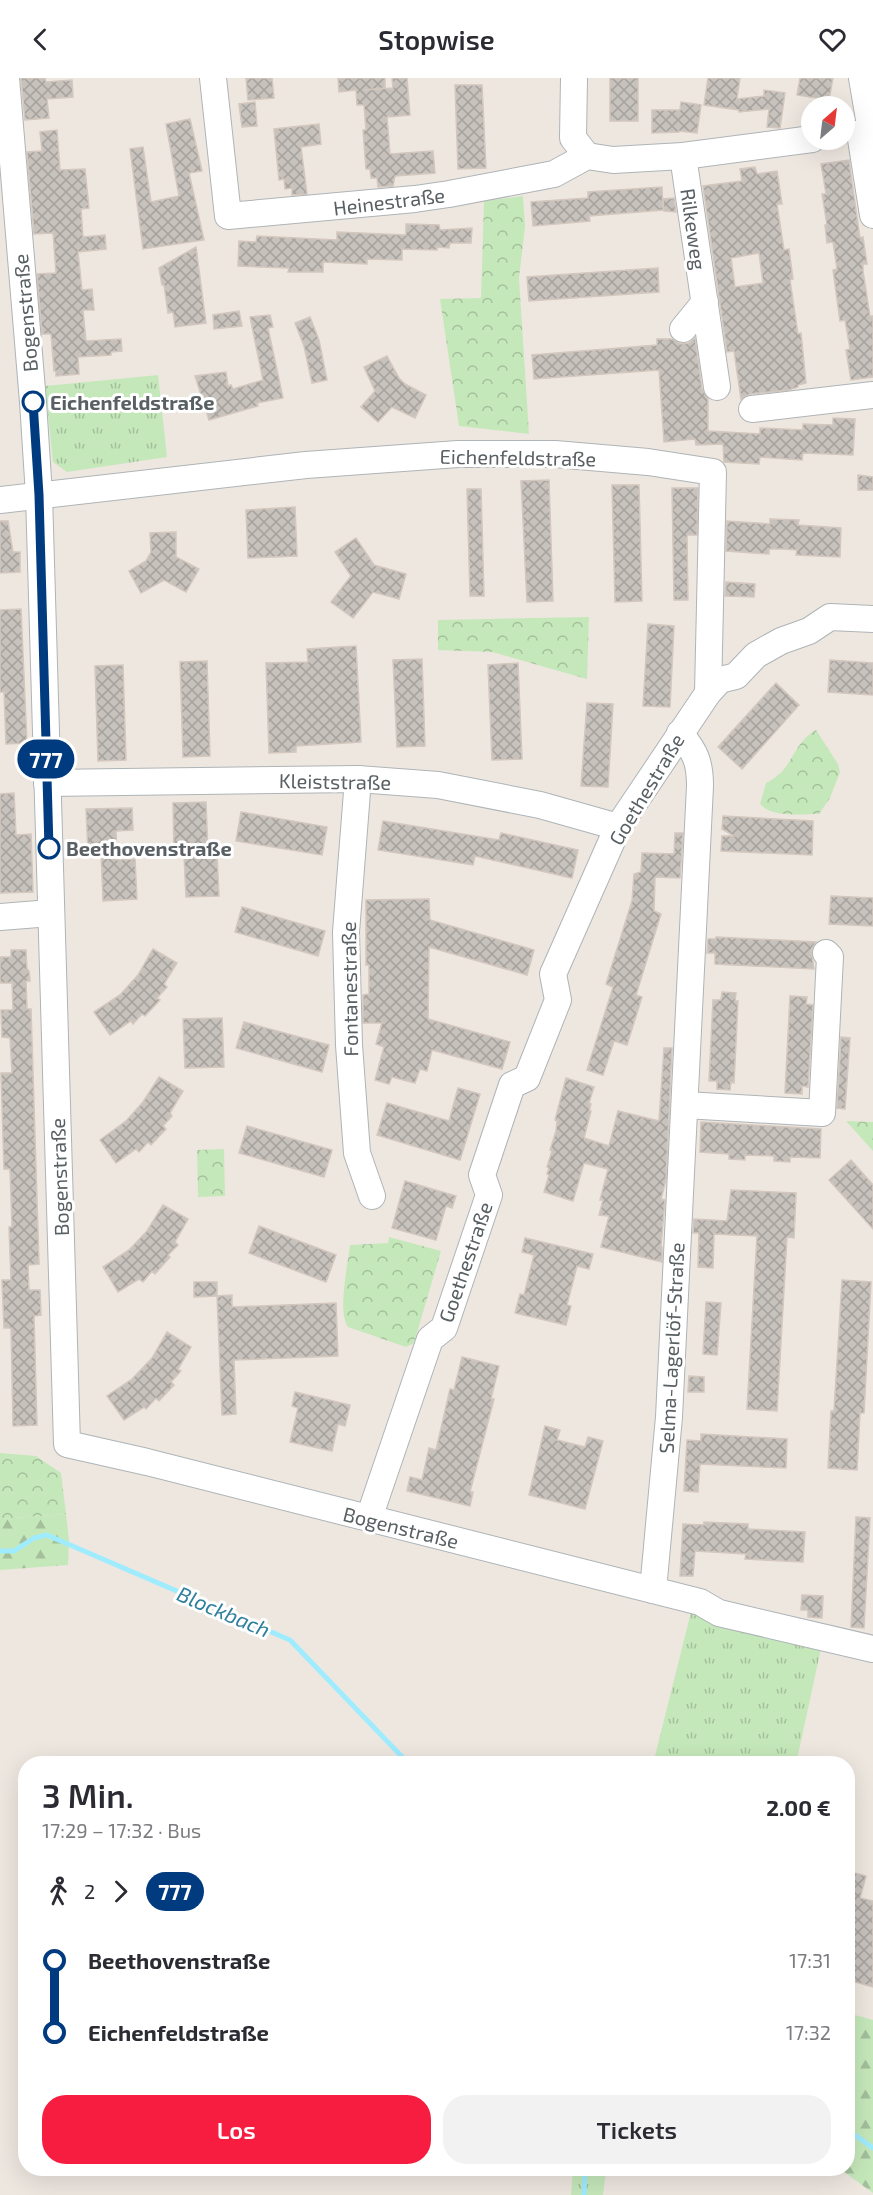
<!DOCTYPE html>
<html lang="de">
<meta charset="utf-8">
<style>
body{margin:0;font-family:"Exo 2",sans-serif;background:#f2f2f3;color:#2b2b33;height:100vh;display:flex;flex-direction:column;font-size:22px;white-space:nowrap}
*{box-sizing:border-box;margin:0}
p{font-size:20px;color:#7c7c81}
.icon{flex:none;width:33px;height:33px;fill:none;stroke:currentColor;stroke-width:2;stroke-linecap:round;stroke-linejoin:round}
.map{position:relative;flex:1;overflow:hidden}
.side{position:absolute;left:18px;top:1678px;width:837px;height:420px;display:flex;flex-direction:column;background:#fff;border-radius:24px;box-shadow:0 6px 24px #0002}
.side>*{flex:none}
.badge{padding:0 12px;border-radius:20px;font-size:21px;line-height:39px}
.needle{width:39px;rotate:28deg}
.controls{position:absolute;left:801px;top:18px;display:grid;gap:12px}
.controls a{display:grid;place-items:center;width:54px;height:54px;border-radius:50%;background:#fff;box-shadow:0 6px 24px #0002;font-size:30px}
.map>.badge{position:absolute;translate:-50% -50%;box-shadow:0 0 0 3px #fff}
.legs{display:flex;align-items:center;gap:9px;height:66px;padding:0 24px;font-size:20px}
.legs p{margin-inline-start:auto}
.summary{display:flex;align-items:center;justify-content:space-between;height:102px;padding:0 24px}
h1{font-size:33px;font-weight:600;line-height:45px}
.cta{display:flex;gap:12px;margin-top:auto;padding:12px 24px}
.cta a{flex:1;height:69px;border-radius:24px;background:#f71d40;color:#fff;font-size:24px;font-weight:600;line-height:69px;text-align:center}
.cta a+a{background:#f2f2f3;color:#2b2b33}
ul{padding:0 24px;list-style:none}
li{display:flex;align-items:center;gap:21px;height:72px;font-size:22px}
li i{display:grid;place-items:center;width:9px;height:100%;margin:0 8px;background:currentColor}
li i::after{content:'';width:15px;height:15px;margin:-8px;border:4px solid;border-radius:50%;background:#fff}
li p{margin-inline-start:auto}
li:first-child i{background:linear-gradient(#0000 50%,currentColor 0)}
li:last-child i{background:linear-gradient(currentColor 50%,#0000 0)}
header{display:flex;justify-content:space-between;align-items:center;height:78px;padding:0 24px;background:#fff;font-size:27px;font-weight:600}
.map>svg:first-child{display:block}
.grass{fill:url(#grass-tufts)}
.forest{fill:url(#forest-firs)}
.park{fill:url(#park-crowns)}
.lines{fill:none;stroke-linecap:round;stroke-linejoin:round}
.stream{stroke:#9fecff;stroke-width:5}
.building{fill:url(#building-cross-hatch);stroke:#d3c7be;stroke-width:1.5;fill-rule:evenodd}
.minor-casing{stroke:#aeb4b7;stroke-width:28}
.minor{stroke:#fff;stroke-width:26}
.line-1-casing{stroke:#fff;stroke-width:14}
.line-1{stroke:#003b80;stroke-width:9}
.stop-1-dot{fill:#fff;stroke:#003b80;stroke-width:3}
.labels{text-anchor:middle;dominant-baseline:central;stroke-width:6;stroke-linejoin:round;paint-order:stroke}
.street-label{font-size:20px;fill:#596063;stroke:#fff}
.stop-label{font-size:20px;font-weight:bold;fill:#596063;stroke:#fff;text-anchor:start}
.water-label{font-size:21px;font-style:italic;fill:#2e7e9d;stroke:#fff}
</style>
<header><svg class="icon" aria-label="back" viewBox="0 0 24 24"><path d="M15 5l-7 7 7 7"/></svg>Stopwise<svg class="icon" aria-label="heart" viewBox="0 0 24 24"><path d="M12 20l-8-8c-3-5 5-10 8-4 3-6 11-1 8 4z"/></svg></header>
<div class="map">
<svg width="873" height="2117" viewBox="0 0 873 2117">
<defs>
<pattern id="grass-tufts" width="24" height="20" patternUnits="userSpaceOnUse" patternTransform="scale(1.5)"><rect width="24" height="20" fill="#c5e8ba"/><path d="M3 7l-1-3M5 7V3M7 7l1-3M15 17l-1-3M17 17v-4M19 17l1-3" fill="none" stroke="#a3bf9b"/></pattern>
<pattern id="forest-firs" width="22" height="20" patternUnits="userSpaceOnUse" patternTransform="scale(1.5)"><rect width="22" height="20" fill="#c5e8ba"/><path d="M5 1l3.5 6h-7zM16 11l3.5 6h-7z" fill="#a3bf9b"/></pattern>
<pattern id="park-crowns" width="20" height="18" patternUnits="userSpaceOnUse" patternTransform="scale(1.5)"><rect width="20" height="18" fill="#c5e8ba"/><path d="M2 6a3 3 0 1 1 6 0M12 15a3 3 0 1 1 6 0" fill="none" stroke="#a3bf9b"/></pattern>
<pattern id="building-cross-hatch" width="8" height="8" patternUnits="userSpaceOnUse" patternTransform="scale(1.5)"><rect width="8" height="8" fill="#c8c2bd"/><path d="M0 0l8 8M0 8l8-8" fill="none" stroke="#a5a19d"/></pattern>
</defs>
<rect width="100%" height="100%" fill="#eee7e0"/>
<g class="grass">
<polygon points="158,297 167,379 67,394 53,384 45,308"/>
<polygon points="691,1534 822,1566 796,1686 653,1686"/>
<polygon points="573,2091 606,2091 603,2117 571,2117"/>
</g>
<g class="forest">
<polygon points="66,1436 69,1463 68,1487 0,1492 0,1441"/>
<polygon points="848,1935 873,1942 873,2115 840,2091 848,2091"/>
</g>
<g class="park">
<polygon points="523,118 525,149 519,200 529,356 459,348 440,221 481,220 484,123"/>
<polygon points="589,539 587,601 492,574 438,572 438,542"/>
<path d="M816,652L838,686L840,694L830,720L819,736C801,736 773,740 760,726L766,705C794,692 791,666 816,652Z"/>
<polygon points="846,1043 873,1044 873,1073"/>
<polygon points="224,1071 225,1118 198,1119 197,1072"/>
<path d="M389,1159L441,1173L414,1265L406,1269L348,1249C337,1233 348,1187 350,1167L388,1165Z"/>
<polygon points="0,1375 36,1378 61,1395 66,1436 0,1441"/>
</g>
<g class="lines">
<g class="stream">
<polyline points="0,1473 14,1473 34,1460 47,1457 290,1562 409,1686"/>
<polyline points="848,2052 873,2070"/>
<polyline points="584,2117 585,2091"/>
</g>
</g>
<g class="building">
<polygon points="21,0 45,0 46,4 72,2 73,19 47,21 49,40 25,42"/>
<polygon points="246,0 272,0 274,20 248,22"/>
<polygon points="338,0 385,0 385,10 364,12 393,10 392,0 407,0 410,37 387,39 390,76 433,73 435,95 395,98 393,108 378,109 377,100 371,100 370,91 366,91 363,52 366,52 364,27 357,27 356,12 339,14"/>
<rect x="610" y="0" width="28" height="43"/>
<polygon points="708,0 740,0 737,21 764,18 764,12 785,15 780,50 767,49 769,31 739,34 739,32 704,27"/>
<polygon points="800,0 833,0 829,22 797,17"/>
<polygon points="455,7 482,7 486,90 458,91"/>
<polygon points="255,24 257,48 242,49 239,26"/>
<polygon points="681,24 701,27 697,55 679,53 679,54 652,55 652,32 680,32"/>
<polygon points="190,41 202,93 189,95 204,162 143,171 130,71 143,69 151,124 179,118 166,46"/>
<polygon points="319,46 321,66 301,69 307,116 292,117 292,110 285,111 284,101 279,102 274,51"/>
<polygon points="57,52 60,92 85,91 89,130 81,131 83,159 105,157 106,171 78,174 82,212 92,211 94,232 83,232 86,263 121,261 122,273 111,274 111,277 78,279 79,296 56,298 56,293 54,293 51,256 42,256 37,196 56,195 53,155 34,156 27,74 42,73 40,54"/>
<polygon points="849,82 860,160 863,159 867,186 863,186 863,193 870,238 873,238 873,299 851,302 846,272 850,271 845,242 840,243 833,192 837,191 833,164 827,165 825,147 827,147 822,116 826,116 821,86"/>
<path d="M755,89L757,96L777,93L782,126H777L784,172L789,171L793,201L790,202L798,256L801,255L806,305L798,307V309L789,312L750,316L741,321L734,273L727,274L703,108L742,103L740,91ZM759,175L763,205L735,209L731,180Z"/>
<polygon points="662,109 663,132 589,138 590,143 533,148 531,124 588,120 588,114"/>
<polygon points="674,120 676,134 664,133 663,121"/>
<polygon points="406,146 439,147 440,152 472,150 471,165 450,165 449,170 437,169 437,172 402,171 402,182 367,181 367,186 323,184 323,194 288,194 289,190 238,188 239,163 256,164 257,158 337,162 337,154 406,157"/>
<polygon points="196,169 206,245 175,249 173,234 168,235 164,207 162,207 159,190"/>
<polygon points="658,190 659,214 529,223 527,199"/>
<polygon points="239,233 242,248 214,251 213,237"/>
<polygon points="270,237 273,249 268,250 283,320 257,325 258,328 209,342 195,298 226,294 228,308 231,307 233,311 263,302 250,239"/>
<polygon points="310,239 319,262 327,302 312,305 304,268 295,245"/>
<polygon points="695,260 702,311 708,320 708,353 760,356 760,350 803,352 803,346 833,347 833,340 855,341 853,377 803,375 802,382 760,379 759,386 724,384 723,366 696,367 695,361 664,364 659,292 534,301 532,277 657,267 657,261 672,261 681,266 689,265"/>
<polygon points="387,278 399,300 405,306 426,317 415,340 392,329 378,344 361,329 375,313 364,289"/>
<polygon points="858,397 873,399 873,412 858,412"/>
<polygon points="549,402 553,523 527,524 521,403"/>
<polygon points="612,407 639,407 642,523 615,524"/>
<polygon points="672,410 698,410 697,457 687,457 688,522 674,522"/>
<polygon points="467,411 481,411 484,518 470,518"/>
<polygon points="295,429 297,478 248,480 246,432"/>
<polygon points="770,441 799,442 798,447 841,450 840,479 796,477 797,472 783,471 769,471 769,476 726,473 727,443 770,446"/>
<polygon points="0,443 8,443 13,474 20,474 20,494 0,495"/>
<polygon points="176,454 176,479 199,491 186,514 164,502 141,515 129,493 146,483 151,474 150,455"/>
<polygon points="356,460 374,487 406,496 399,521 373,514 353,540 331,524 351,498 335,474"/>
<polygon points="726,504 755,506 754,519 725,518"/>
<polygon points="21,531 27,665 6,666 4,614 0,614 0,532"/>
<polygon points="648,546 674,548 670,629 643,628"/>
<polygon points="356,568 361,664 296,668 296,674 269,675 266,585 308,584 307,571"/>
<polygon points="422,581 425,668 397,669 393,582"/>
<polygon points="830,582 873,585 873,617 828,614"/>
<polygon points="207,583 210,678 183,679 180,584"/>
<polygon points="518,585 522,681 492,682 488,587"/>
<polygon points="123,587 126,682 98,683 95,588"/>
<polygon points="776,605 799,627 742,691 718,669"/>
<polygon points="587,625 613,626 608,709 581,708"/>
<polygon points="14,715 16,757 31,756 33,814 0,815 0,716"/>
<polygon points="206,724 208,776 217,776 219,818 186,819 184,777 174,777 173,725"/>
<polygon points="132,730 133,752 116,753 117,782 135,781 137,821 103,823 101,774 88,775 86,731"/>
<polygon points="241,734 327,749 322,777 236,763"/>
<polygon points="723,738 813,743 812,777 721,773 722,758 734,758 722,751"/>
<polygon points="383,743 499,762 501,755 578,772 572,800 475,778 473,787 378,772"/>
<polygon points="675,755 683,755 680,800 655,799 654,833 661,836 636,917 642,919 627,967 614,963 603,997 587,992 613,909 606,906 632,823 634,796 641,794 642,775 674,776"/>
<polygon points="831,818 873,820 873,848 829,846"/>
<polygon points="429,821 430,842 534,872 527,897 429,869 428,941 510,964 502,991 432,972 427,993 420,991 415,1005 392,999 389,1006 375,1002 384,969 376,966 382,945 363,945 363,917 369,916 369,887 366,887 366,822"/>
<polygon points="242,829 325,853 318,878 235,854"/>
<polygon points="716,859 816,864 811,872 814,891 715,886 715,875 707,875 708,861 716,861"/>
<polygon points="153,871 177,885 164,906 167,909 157,920 160,922 145,938 142,936 133,946 131,943 110,957 94,934 120,917 138,897"/>
<polygon points="11,872 26,872 27,891 29,893 30,903 26,903 27,931 31,931 39,1186 28,1187 29,1212 40,1212 41,1237 34,1238 37,1347 13,1348 11,1250 4,1250 2,1202 11,1202 9,1149 12,1149 10,1091 4,1091 1,995 12,995 10,960 2,959 1,932 13,932 12,905 0,905 0,879 11,879"/>
<polygon points="722,914 736,915 735,923 738,923 734,1005 731,1004 730,1012 717,1011 717,1003 709,1003 713,922 721,922"/>
<polygon points="790,918 807,919 806,926 813,927 808,1009 802,1008 802,1016 785,1015"/>
<polygon points="222,940 224,989 185,990 183,941"/>
<polygon points="244,944 329,967 322,994 236,970"/>
<polygon points="841,959 850,960 845,1031 837,1030"/>
<polygon points="664,970 672,970 666,1102 661,1121 665,1122 661,1168 662,1169 662,1184 601,1169 609,1138 599,1137 603,1122 600,1122 608,1091 584,1085 573,1123 544,1114 549,1097 547,1096 549,1090 547,1089 552,1073 550,1072 556,1053 557,1043 555,1042 566,1000 594,1009 589,1025 591,1026 589,1033 591,1033 584,1060 609,1068 618,1033 659,1043"/>
<polygon points="159,999 183,1013 170,1035 172,1038 163,1048 166,1051 151,1067 148,1064 139,1074 136,1071 116,1085 100,1062 126,1043 143,1024"/>
<polygon points="458,1010 480,1016 460,1082 377,1057 387,1025 449,1043"/>
<polygon points="701,1044 821,1051 820,1080 790,1079 790,1084 774,1083 774,1078 745,1077 745,1082 729,1081 729,1076 700,1074"/>
<polygon points="247,1048 332,1072 324,1099 239,1075"/>
<polygon points="851,1082 873,1107 873,1151 829,1102"/>
<polygon points="405,1103 456,1118 452,1130 446,1128 436,1162 392,1150"/>
<polygon points="731,1112 796,1115 794,1160 787,1159 777,1333 747,1331 757,1158 714,1156 713,1190 698,1189 699,1155 693,1155 694,1141 727,1143"/>
<polygon points="163,1127 188,1141 175,1164 178,1167 168,1177 170,1179 155,1196 152,1193 143,1204 139,1201 118,1214 103,1189 129,1172 147,1153"/>
<polygon points="259,1148 336,1177 326,1204 249,1175"/>
<polygon points="525,1160 593,1176 589,1191 577,1188 567,1227 571,1228 566,1247 515,1235 520,1216 524,1217 534,1177 522,1174"/>
<polygon points="842,1202 871,1204 864,1335 860,1335 857,1392 828,1390 831,1333 834,1333"/>
<polygon points="194,1204 217,1204 217,1218 194,1219"/>
<polygon points="232,1217 232,1229 336,1225 338,1278 234,1282 236,1336 222,1337 217,1218"/>
<polygon points="706,1224 721,1225 717,1277 703,1276"/>
<polygon points="167,1254 191,1269 178,1291 181,1293 171,1304 174,1307 159,1323 156,1320 146,1331 144,1329 124,1342 107,1318 132,1301 152,1280"/>
<polygon points="462,1279 499,1288 491,1321 494,1321 470,1414 473,1414 470,1428 407,1413 410,1399 422,1402 429,1370 436,1372 450,1311 454,1312"/>
<polygon points="689,1298 704,1299 704,1314 688,1314"/>
<polygon points="295,1314 350,1327 345,1348 338,1346 332,1373 290,1364 298,1330 292,1328"/>
<polygon points="545,1348 560,1352 557,1362 585,1369 588,1359 603,1363 585,1431 529,1417"/>
<polygon points="701,1356 787,1361 786,1390 700,1386 698,1414 684,1413 687,1362 701,1363"/>
<polygon points="856,1439 870,1440 864,1550 851,1549"/>
<polygon points="704,1444 748,1446 748,1451 805,1454 803,1484 745,1481 746,1476 695,1473 693,1498 680,1498 683,1446 704,1447"/>
<polygon points="802,1517 823,1518 822,1540 808,1539 808,1532 801,1532"/>
<polygon points="851,1794 866,1798 860,1820 873,1823 873,1909 848,1902 848,1809"/>
</g>
<g class="lines">
<g class="minor-casing">
<g id="minor">
<polyline points="6,0 33,324 39,417 67,1366 147,1384 700,1524 719,1535 873,1571"/>
<polyline points="213,0 228,138 415,121 449,116 554,96 587,78 613,82 683,78 812,61"/>
<polyline points="574,0 573,60 587,78"/>
<polyline points="862,0 871,53"/>
<polyline points="860,55 873,137"/>
<polyline points="683,78 717,309"/>
<polyline points="683,251 705,224"/>
<polyline points="752,331 873,317"/>
<polyline points="0,422 306,387 458,376 555,376 648,384 713,394 708,615"/>
<polyline points="358,701 346,854 349,967 357,1075 372,1118"/>
<polyline points="47,705 358,701 438,707 540,727 618,749"/>
<polyline points="0,839 51,835"/>
<polyline points="685,1027 822,1035 830,879 826,875"/>
<polyline points="369,1440 430,1261 444,1250 489,1117 482,1097 512,1007 527,1000 558,922 553,896 618,749 708,615 720,602 736,598 756,577 781,563 809,553 830,539 873,541"/>
<path d="M653,1512L669,1339L700,708C700,683 695,674 680,655"/>
</g>
</g>
<use href="#minor" class="minor"/>
</g>
<g class="lines">
<g class="line-1-casing">
<polyline id="line-1" points="33,324 39,417 49,770"/>
</g>
<use href="#line-1" class="line-1"/>
</g>
<g class="stop-1-dot">
<circle cx="33" cy="324" r="10"/>
<circle cx="49" cy="770" r="10"/>
</g>
<g class="labels">
<g class="street-label">
<text transform="translate(389 123) rotate(-7)">Heinestraße</text>
<text transform="translate(694 151) rotate(82)">Rilkeweg</text>
<text transform="translate(25 235) rotate(-95)">Bogenstraße</text>
<text transform="translate(518 379) rotate(1)">Eichenfeldstraße</text>
<text transform="translate(335 703) rotate(1)">Kleiststraße</text>
<text transform="translate(646 711) rotate(-59)">Goethestraße</text>
<text transform="translate(349 911) rotate(-91)">Fontanestraße</text>
<text transform="translate(59 1099) rotate(-92)">Bogenstraße</text>
<text transform="translate(465 1184) rotate(-71)">Goethestraße</text>
<text transform="translate(671 1270) rotate(-87)">Selma-Lagerlöf-Straße</text>
<text transform="translate(401 1449) rotate(14)">Bogenstraße</text>
</g>
<g class="stop-label">
<text x="50" y="324">Eichenfeldstraße</text>
<text x="66" y="770">Beethovenstraße</text>
</g>
<g class="water-label">
<text transform="translate(224 1533) rotate(23)">Blockbach</text>
</g>
</g>
</svg>
<div class="controls">
<a><svg class="needle" viewBox="-14 -14 28 28"><path d="M0-13l5 13h-10z" fill="#e53935"/><path d="M0 13l5-13h-10z" fill="#7c7c81"/></svg></a>
</div>
<b class="badge" style="left:46px;top:681px;background:#003b80;color:#fff">777</b>
<section class="side">
<div class="summary"><div><h1>3 Min.</h1><p>17:29 – 17:32 · Bus</p></div><b>2.00 €</b></div>
<div class="legs"><svg class="icon" aria-label="walk" viewBox="0 0 24 24"><circle cx="13" cy="4" r="2"/><path d="M13 8l-2 6 4 7M11 14l-3 7M7 12l3-4h3l4 4"/></svg>2<svg class="icon" aria-label="forward" viewBox="0 0 24 24"><path d="M9 5l7 7-7 7"/></svg><b class="badge" style="background:#003b80;color:#fff">777</b></div>
<ul>
<li><i style="color:#003b80"></i><b>Beethovenstraße</b><p>17:31</p></li>
<li><i style="color:#003b80"></i><b>Eichenfeldstraße</b><p>17:32</p></li>
</ul>
<div class="cta"><a>Los</a><a>Tickets</a></div>
</section>
</div>
